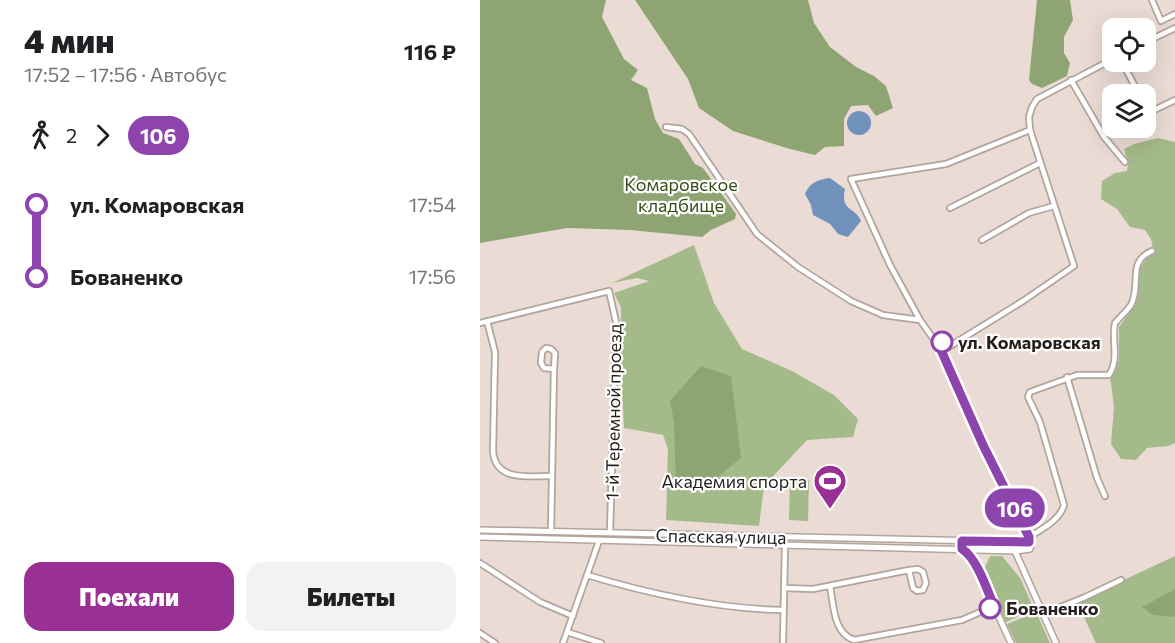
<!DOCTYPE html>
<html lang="ru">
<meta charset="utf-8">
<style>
body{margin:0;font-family:Commissioner,sans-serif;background:#f2f2f2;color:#202124;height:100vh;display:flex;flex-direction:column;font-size:22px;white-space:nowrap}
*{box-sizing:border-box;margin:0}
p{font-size:20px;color:#757577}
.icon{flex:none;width:33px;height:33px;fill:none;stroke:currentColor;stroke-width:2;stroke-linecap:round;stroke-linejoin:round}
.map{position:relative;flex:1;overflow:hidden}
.side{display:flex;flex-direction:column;background:#fff;width:480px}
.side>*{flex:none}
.badge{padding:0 12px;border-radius:20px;font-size:21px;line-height:39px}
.fabs{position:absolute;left:622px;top:18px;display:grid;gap:12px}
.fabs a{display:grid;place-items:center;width:54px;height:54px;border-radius:12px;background:#fff;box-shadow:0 6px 24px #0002;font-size:30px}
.map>.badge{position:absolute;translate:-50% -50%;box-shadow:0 0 0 3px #fff}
.legs{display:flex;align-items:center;gap:9px;height:66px;padding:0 24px;font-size:20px}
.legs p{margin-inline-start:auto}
.head{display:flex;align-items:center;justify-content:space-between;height:102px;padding:0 24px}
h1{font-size:33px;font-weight:800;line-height:45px}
.primary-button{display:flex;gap:12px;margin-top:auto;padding:12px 24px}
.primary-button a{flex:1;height:69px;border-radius:18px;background:#993093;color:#fff;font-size:24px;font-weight:800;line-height:69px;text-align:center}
.primary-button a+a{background:#f2f2f2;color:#202124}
ul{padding:0 24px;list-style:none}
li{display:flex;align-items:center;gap:21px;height:72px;font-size:22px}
li i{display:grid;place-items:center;width:9px;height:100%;margin:0 8px;background:currentColor}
li i::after{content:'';width:15px;height:15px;margin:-8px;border:4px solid;border-radius:50%;background:#fff}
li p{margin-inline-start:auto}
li:first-child i{background:linear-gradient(#0000 50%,currentColor 0)}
li:last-child i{background:linear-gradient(currentColor 50%,#0000 0)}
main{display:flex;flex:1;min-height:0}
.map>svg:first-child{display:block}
.green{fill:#a5ba8a}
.forest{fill:#8fa473}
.water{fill:#7192bb}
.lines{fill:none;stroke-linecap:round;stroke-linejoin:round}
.minor-casing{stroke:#b2a59e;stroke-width:8}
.tertiary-casing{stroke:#b2a59e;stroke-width:8}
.minor{stroke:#fff;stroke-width:4.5}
.tertiary{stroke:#fff;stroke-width:5}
.line-1-casing{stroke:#fff;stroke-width:14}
.line-1{stroke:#8e44ad;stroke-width:9}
.stop-1-dot{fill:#fff;stroke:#8e44ad;stroke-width:3}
.labels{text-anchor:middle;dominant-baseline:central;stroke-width:4.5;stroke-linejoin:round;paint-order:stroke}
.park-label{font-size:18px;fill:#384c16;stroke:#fff}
.stop-label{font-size:18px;font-weight:bold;fill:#241f1c;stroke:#fff;text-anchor:start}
.street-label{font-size:18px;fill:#241f1c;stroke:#fff}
.poi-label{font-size:18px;fill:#241f1c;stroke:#fff;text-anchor:end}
</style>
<main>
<section class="side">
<div class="head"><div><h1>4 мин</h1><p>17:52 – 17:56 · Автобус</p></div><b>116 ₽</b></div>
<div class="legs"><svg class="icon" aria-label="walk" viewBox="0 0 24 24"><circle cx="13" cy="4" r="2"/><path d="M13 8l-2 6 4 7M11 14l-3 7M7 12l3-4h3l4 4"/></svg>2<svg class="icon" aria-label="forward" viewBox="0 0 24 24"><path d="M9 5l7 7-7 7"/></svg><b class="badge" style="background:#8e44ad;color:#fff">106</b></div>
<ul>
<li><i style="color:#8e44ad"></i><b>ул. Комаровская</b><p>17:54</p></li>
<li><i style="color:#8e44ad"></i><b>Бованенко</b><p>17:56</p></li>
</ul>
<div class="primary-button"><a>Поехали</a><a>Билеты</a></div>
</section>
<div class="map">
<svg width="695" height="643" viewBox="0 0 695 643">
<rect width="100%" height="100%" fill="#eadcd4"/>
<g class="green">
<polygon points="678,138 695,142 695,443 688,446 667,448 656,460 641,459 631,444 634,407 629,369 639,361 639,327 656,304 659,270 673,248 671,239 665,230 650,227 637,209 621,199 622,181 635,173 647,171 648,163 644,149 654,144"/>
<polygon points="214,245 234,303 262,349 312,371 354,395 378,419 373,437 327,440 284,486 279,526 186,520 188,449 183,435 144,428 141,369 141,307 134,293 169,281 157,278 132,283"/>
<polygon points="310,479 329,480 328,521 309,520"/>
<polygon points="510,556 522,556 540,578 554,609 526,622 503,571"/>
<polygon points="695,556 695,643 616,643 597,602"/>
<polygon points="556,612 570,643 536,643 527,624"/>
</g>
<g class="forest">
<polygon points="0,0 126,0 122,17 144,59 158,70 151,80 167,88 175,119 183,133 199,139 215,164 223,168 256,214 255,219 231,230 222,237 150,230 87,228 0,243"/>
<polygon points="155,0 328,0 334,23 350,47 376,67 394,76 406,86 413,108 396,116 388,105 371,106 364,119 364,146 345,147 335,155 310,149 253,131 219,108 208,79"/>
<polygon points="557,0 590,0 593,20 584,37 584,53 590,63 587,76 562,88 552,84 549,80"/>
<polygon points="221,366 251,376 261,458 229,484 196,490 194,422 190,401"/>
<polygon points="695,589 695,617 673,615 662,607"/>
</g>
<g class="water">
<circle cx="379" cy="123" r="12"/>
<path d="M350,178L365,189C360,212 375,206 381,221L368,237L358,234L350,224L333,215L331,205L325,194C329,183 339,179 350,178Z"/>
</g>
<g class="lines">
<g class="minor-casing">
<g id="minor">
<polyline points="672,0 681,21 695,14"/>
<polyline points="666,42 695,28"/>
<polyline points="642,62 659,94"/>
<polyline points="591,80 624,137 645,162"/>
<polyline points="668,113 695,100"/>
<polyline points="186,127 202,129 209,134 277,234 318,267 371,301 403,315 440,320"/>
<polyline points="624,135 638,128"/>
<polyline points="470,208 560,163"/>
<polyline points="502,240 549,213 574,206"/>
<path d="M7,321L15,352L13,451C15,482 49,476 72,476"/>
<polyline points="0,323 129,291 136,322 130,533"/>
<polyline points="460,347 459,345 465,341 468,344 466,348"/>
<polyline points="462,351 543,301 594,266 550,130 549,117 552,107 557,99 633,59"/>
<polyline points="587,377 617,478 625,496"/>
<polyline points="71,531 74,369 64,368 61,363 62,352 66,348 71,349 75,353 74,369"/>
<path d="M549,537C562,529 580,520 584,505L560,422L548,397L550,392L597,375H629C640,358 631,340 635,323C640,317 647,311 651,305C662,284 646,262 672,251"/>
<polyline points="549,542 549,537 503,445 462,351 440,320 410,265 371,179 466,164 550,130"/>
<polyline points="0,563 60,602 93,616"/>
<path d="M107,575C170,594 238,609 303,610"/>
<path d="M350,587C354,605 353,633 374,640L482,620L514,606"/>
<polyline points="304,588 333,589 429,570 433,588 437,591 443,590 446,583 443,572 438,569 429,570"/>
<polyline points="563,614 603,598 641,580"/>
<polyline points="87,632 121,643"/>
<polyline points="0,633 15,643"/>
<polyline points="83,643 119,541"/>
<polyline points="303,643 305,545"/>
</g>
</g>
<g class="tertiary-casing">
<g id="tertiary">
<polyline points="0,530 549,542 551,545 550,549 535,551 0,537"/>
<polyline points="482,541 482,549 486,552 494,563 531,643"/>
<polyline points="534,549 576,643"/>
</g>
</g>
<use href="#minor" class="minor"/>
<use href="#tertiary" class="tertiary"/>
</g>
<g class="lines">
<g class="line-1-casing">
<path id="line-1" d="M462,342L459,345L461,350L503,445L549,537V542L482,541V549C497,558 507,590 514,606L510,608"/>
</g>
<use href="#line-1" class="line-1"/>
</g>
<defs>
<g id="stadium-pin" transform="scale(1.725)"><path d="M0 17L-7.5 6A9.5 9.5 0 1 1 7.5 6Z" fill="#993093" stroke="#fff"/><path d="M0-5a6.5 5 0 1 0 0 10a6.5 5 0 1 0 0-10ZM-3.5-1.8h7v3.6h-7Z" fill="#fff"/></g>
</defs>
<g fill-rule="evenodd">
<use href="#stadium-pin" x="350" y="481"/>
</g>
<g class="stop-1-dot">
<circle cx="462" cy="342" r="10"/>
<circle cx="510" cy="608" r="10"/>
</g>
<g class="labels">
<g class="park-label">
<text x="201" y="184">Комаровское<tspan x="201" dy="21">кладбище</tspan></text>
</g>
<g class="stop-label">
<text x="478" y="342">ул. Комаровская</text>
<text x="526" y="608">Бованенко</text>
</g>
<g class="street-label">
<text transform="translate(133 412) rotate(-89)">1-й Теремной проезд</text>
<text transform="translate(241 536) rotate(1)">Спасская улица</text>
</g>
<g class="poi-label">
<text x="327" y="481">Академия спорта</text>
</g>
</g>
</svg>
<div class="fabs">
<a><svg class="icon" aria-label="locate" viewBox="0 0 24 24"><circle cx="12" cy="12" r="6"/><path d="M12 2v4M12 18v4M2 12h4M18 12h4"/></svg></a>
<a><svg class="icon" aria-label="layers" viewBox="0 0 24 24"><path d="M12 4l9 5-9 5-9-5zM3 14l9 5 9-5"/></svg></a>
</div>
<b class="badge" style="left:535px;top:508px;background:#8e44ad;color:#fff">106</b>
</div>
</main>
